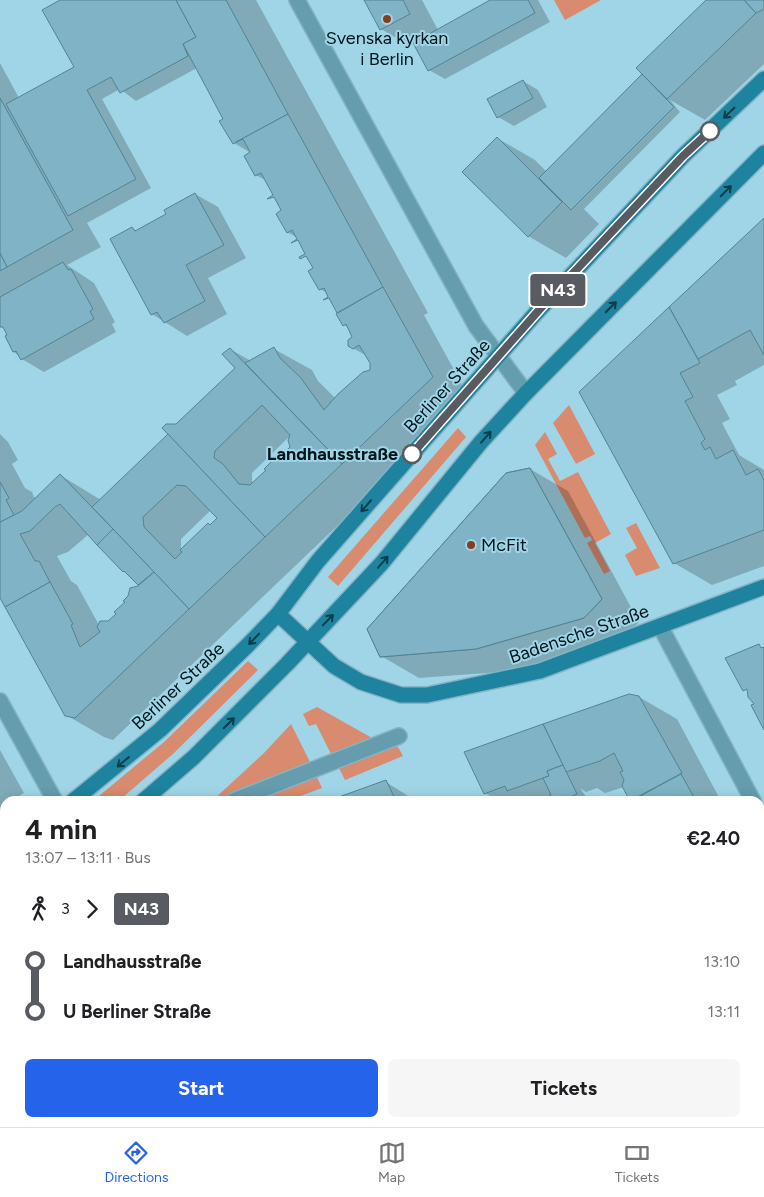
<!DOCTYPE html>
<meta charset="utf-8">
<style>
body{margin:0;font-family:Figtree,sans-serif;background:#f6f6f6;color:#202124;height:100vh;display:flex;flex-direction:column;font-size:19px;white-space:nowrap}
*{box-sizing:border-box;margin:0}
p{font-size:16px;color:#757577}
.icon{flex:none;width:28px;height:28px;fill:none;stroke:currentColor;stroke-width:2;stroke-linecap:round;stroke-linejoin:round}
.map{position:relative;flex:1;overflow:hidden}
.drawer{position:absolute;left:0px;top:796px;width:765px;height:331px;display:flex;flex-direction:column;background:#fff;border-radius:15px 15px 0 0;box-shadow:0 2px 12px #0003}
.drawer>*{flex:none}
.badge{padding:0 10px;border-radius:4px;font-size:18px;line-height:32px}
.map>.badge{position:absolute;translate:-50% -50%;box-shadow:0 0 0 2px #fff}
.legs{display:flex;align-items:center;gap:8px;height:55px;padding:0 25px;font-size:16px}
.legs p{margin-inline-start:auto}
.head{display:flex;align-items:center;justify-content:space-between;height:85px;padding:0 25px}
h1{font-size:28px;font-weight:700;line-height:38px}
.button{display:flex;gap:10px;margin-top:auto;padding:10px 25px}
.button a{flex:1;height:58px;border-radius:8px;background:#2563eb;color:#fff;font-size:20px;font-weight:700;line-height:58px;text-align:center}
.button a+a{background:#f6f6f6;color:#202124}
ul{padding:0 25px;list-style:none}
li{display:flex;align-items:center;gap:18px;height:50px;font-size:19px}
li i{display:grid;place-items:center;width:8px;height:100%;margin:0 6px;background:currentColor}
li i::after{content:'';width:12px;height:12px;margin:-6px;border:4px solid;border-radius:50%;background:#fff}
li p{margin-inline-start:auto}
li:first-child i{background:linear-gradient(#0000 50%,currentColor 0)}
li:last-child i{background:linear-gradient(currentColor 50%,#0000 0)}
.tab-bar{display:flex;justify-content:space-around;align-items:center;height:70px;border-top:1px solid #e0e0e0;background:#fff;font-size:14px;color:#757577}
.tab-bar a{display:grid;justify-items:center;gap:2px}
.tab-bar .active{color:#2563eb}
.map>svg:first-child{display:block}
.green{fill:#d88b6e}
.shadow{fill:#0003;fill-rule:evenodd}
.building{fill:#80b3c5;stroke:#518495;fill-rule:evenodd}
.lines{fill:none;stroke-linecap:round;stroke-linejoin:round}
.lane-casing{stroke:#84b3c3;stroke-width:18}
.street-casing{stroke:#84b3c3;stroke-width:18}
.secondary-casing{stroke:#84b3c3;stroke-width:18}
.lane{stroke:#659cae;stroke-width:15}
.street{stroke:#659cae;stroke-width:15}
.secondary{stroke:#1d839f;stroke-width:15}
.oneway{stroke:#0c3d4a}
.line-1-casing{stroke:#fff;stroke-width:11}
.line-1{stroke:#595b62;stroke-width:8}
.poi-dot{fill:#863e21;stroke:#a0d5e7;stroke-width:2}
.stop-1-dot{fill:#fff;stroke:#595b62;stroke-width:2.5}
.labels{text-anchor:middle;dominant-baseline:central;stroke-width:4;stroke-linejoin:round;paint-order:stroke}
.poi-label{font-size:18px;fill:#03171d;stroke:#a0d5e7}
.street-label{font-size:18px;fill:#03171d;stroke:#a0d5e7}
.stop-label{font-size:18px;font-weight:bold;fill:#03171d;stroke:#a0d5e7;text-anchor:end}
</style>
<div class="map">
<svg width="764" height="1127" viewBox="0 0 764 1127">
<rect width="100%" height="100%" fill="#a0d5e7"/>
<g class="green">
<polygon points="554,0 601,0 565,20"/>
<polygon points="569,405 595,454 576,464 553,423"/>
<polygon points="458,428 466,437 338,586 328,577"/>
<polygon points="545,432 557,454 548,459 560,481 578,472 611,534 595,543 610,571 604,574 587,543 592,540 590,536 585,538 535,445"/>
<polygon points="636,523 660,568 636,576 625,555 637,548 626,528"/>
<polygon points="248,661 258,670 174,753 122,798 118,801 93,801 164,742"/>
<polygon points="317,707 374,739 332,756 316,724 309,726 303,714"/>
<polygon points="291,724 311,764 218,801 212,801 264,753"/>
<polygon points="393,745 398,747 403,756 345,780 339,768"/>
<polygon points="316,775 322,788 287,801 248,801"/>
</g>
<g class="shadow">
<path d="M63,0H256L428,313L424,315L470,399L113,740L104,737L66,715L0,595V434L8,442L18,460L12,464L25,488L32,492L34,497L36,498L60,475L101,500L237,368L230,349L251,361L274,349L312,370L318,381L336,399L371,371V363L367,356L349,346L354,337L349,328L344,325L329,294L320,289L314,269L298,238L287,232L283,211L267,181L256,175L251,153L234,143L225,120L197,68L136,101L120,89L102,99L151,188L87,223L101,247L67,265L94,283L115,322L112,324L116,332L44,372L22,359L14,352L9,335L0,322V63L19,98L75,67ZM291,435L292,447L254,483L252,481V473ZM211,510L219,518L181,550V539ZM89,534L123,571L141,585L108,623L99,625L77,585L71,581L57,556L68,552Z"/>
<polygon points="365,0 422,0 438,30 493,0 538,0 550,22 445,79 429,70 415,43 410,46 381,29"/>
<polygon points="708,0 764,0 764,64 705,120 670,100 680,112 584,209 599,224 566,258 528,236 497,138 535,160 547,172 644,74"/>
<polygon points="523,81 538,90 547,107 514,126 498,117"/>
<polygon points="195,194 218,207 246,258 208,278 227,314 187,336 152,314 132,228 137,231 168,214"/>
<polygon points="764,219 764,365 735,381 737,385 717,395 730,419 722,423 739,455 764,470 764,566 712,585 674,563 580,392"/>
<polygon points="530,469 568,491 639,622 623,639 515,671 419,678 381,656"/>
<polygon points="639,697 677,719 721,801 633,801 624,787 605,793 597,788 586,792 580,788 587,798 577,801 500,801 485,793"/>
<polygon points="0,750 24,793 10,801 5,801 3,805 5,824 0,827"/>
<polygon points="386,782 416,801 332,801"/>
<polygon points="760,909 764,916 764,1024 760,1017"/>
<polygon points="0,972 5,975 5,1122 73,1122 75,1127 0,1127"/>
<polygon points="760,1108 764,1116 760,1118"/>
<polygon points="131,1122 201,1122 202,1127 133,1127"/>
<polygon points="233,1122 338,1122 327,1127 223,1127"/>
<polygon points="409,1122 749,1122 740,1127 411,1127"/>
</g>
<g class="building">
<polygon points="60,0 176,0 196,37 183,44 188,56 120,93 111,77 87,90 136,179 68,216 6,104 74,67 42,10"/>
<polygon points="176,0 226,0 288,114 233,144 219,121 223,119 183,44 196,37"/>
<polygon points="364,0 403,0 410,14 380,30"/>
<polygon points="490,0 528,0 535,13 428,71 413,43"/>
<polygon points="706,0 744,0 756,13 667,99 636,68"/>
<polygon points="744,0 764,0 764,9 756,13"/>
<polygon points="642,74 674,107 571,210 539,178"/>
<polygon points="523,80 533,98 497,118 487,99"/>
<polygon points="0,98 73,230 7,267 0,253"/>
<polygon points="288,114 383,287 337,313 329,298 323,300 328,297 324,288 319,290 308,271 313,268 306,256 300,259 299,257 305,254 298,240 291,243 297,239 292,230 287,233 276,214 281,210 274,197 267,199 273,195 261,173 255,176 244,156 250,152 243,139 236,142"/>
<polygon points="497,137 562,202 528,237 462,172"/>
<polygon points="195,193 224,245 186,265 205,301 164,323 157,312 151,315 110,239 132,227 135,231 166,214 164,210"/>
<polygon points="764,218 764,355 750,330 698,359 669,307"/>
<polygon points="0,253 7,267 0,271"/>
<polygon points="63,262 68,270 71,269 93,309 90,311 94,319 21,360 16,351 13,352 5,336 7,335 3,327 0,327 0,297"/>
<polygon points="383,287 433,377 342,464 245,363 274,347 280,358 301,378 324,410 338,394 363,372 370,370 370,363 359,345 353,349 348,346 348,340 352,337 346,324 343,326 336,314"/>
<polygon points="669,307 700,363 680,373 693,397 685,401 705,439 701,443 705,450 710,447 716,459 733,450 746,475 758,469 764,480 764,530 673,564 579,392"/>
<path d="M230,348L342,464L265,537L162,428L166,424H176L235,368L222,354ZM262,405L290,435L288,440L290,447L274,462L273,460L264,469L266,470L250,485L239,484L223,464L214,458L215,451Z"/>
<path d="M168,434L265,537L189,609L92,507ZM177,485L186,486L217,518L210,525L208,523L180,550L182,552L175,559L144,527L143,517Z"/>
<polygon points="530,468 602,599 584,618 476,649 380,657 367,629 506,473"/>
<polygon points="530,468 602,599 584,618 476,649 380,657 367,629 506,473"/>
<polygon points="60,474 113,529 97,545 60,504 55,507 30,531 20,534 35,561 39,561 50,582 5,607 0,598 0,522 22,511"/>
<polygon points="0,482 9,498 6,500 14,515 0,522"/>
<polygon points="113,529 154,572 138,585 124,571 123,572 97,545"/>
<polygon points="154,572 189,609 75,718 65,716 5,607 50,582 73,624 71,625 80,647 100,632 97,627 100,621 108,621 116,614 114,612 125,602 123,601 128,596 130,588 138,586"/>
<polygon points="759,644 761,648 764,647 764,730 751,705 754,704 748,697 747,689 743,691 725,658"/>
<polygon points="629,694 639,696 682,773 630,801 622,786 624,780 620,772 623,771 614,753 600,761 566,772 543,724"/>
<polygon points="543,724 563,765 547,771 549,776 543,778 507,791 505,786 484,794 464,752"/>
<polygon points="563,765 577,794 561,801 551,801 549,796 551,795 543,778 549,776 547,771"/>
<polygon points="681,774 696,801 645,801 642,795"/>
<polygon points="386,780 396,801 328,801"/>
<polygon points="764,944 764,989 760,991 760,947"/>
<polygon points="764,989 764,1027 760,1020 760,991"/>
<polygon points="0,1020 5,1031 5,1105 0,1108"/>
<polygon points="5,1105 5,1122 46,1122 48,1127 0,1127 0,1108"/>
<polygon points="129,1122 184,1122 185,1127 131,1127"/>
<polygon points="230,1122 286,1122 275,1127 219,1127"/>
<polygon points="408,1122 436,1122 438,1127 410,1127"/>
<polygon points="436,1122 471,1122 473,1127 438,1127"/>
<polygon points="471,1122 494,1122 484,1127 473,1127"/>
<polygon points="527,1122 550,1122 551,1127 529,1127"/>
<polygon points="550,1122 644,1122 646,1127 551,1127"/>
<polygon points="644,1122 679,1122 669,1127 646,1127"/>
</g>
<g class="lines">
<g class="lane-casing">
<polyline id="lane" points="233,801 399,736"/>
</g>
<g class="street-casing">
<g id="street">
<polyline points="297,0 476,326 526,393"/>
<polyline points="660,626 753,801"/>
<polyline points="0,701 55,801"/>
<polyline points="760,814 764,821"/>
<polyline points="0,912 5,923"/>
<polyline points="90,1122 92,1127"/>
</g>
</g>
<g class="secondary-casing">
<g id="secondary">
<polyline points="278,614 334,666 361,682 401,695 427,695 540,671 764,587"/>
<polyline points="73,801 160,730 248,645 278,614 318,561 536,313 683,156 764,79"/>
<polyline points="143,801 194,757 287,664 382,563 481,442 526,393 764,153"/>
<polyline points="0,845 5,842"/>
<polyline points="0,884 5,882"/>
</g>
</g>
<use href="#lane" class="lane"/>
<use href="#street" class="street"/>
<use href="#secondary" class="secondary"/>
</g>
<defs><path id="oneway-shaft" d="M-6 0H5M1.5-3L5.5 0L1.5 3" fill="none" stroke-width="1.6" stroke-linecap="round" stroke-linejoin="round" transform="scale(1.25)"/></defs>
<g class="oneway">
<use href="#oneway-shaft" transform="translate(729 113) rotate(136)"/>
<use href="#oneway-shaft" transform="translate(726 191) rotate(-45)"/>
<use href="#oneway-shaft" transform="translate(611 307) rotate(-45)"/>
<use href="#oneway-shaft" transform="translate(486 437) rotate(-49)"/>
<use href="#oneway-shaft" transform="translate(366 506) rotate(131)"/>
<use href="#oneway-shaft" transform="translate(383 562) rotate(-49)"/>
<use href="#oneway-shaft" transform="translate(328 620) rotate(-46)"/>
<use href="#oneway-shaft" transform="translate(254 639) rotate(134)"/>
<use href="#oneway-shaft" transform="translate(229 723) rotate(-45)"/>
<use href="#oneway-shaft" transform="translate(123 762) rotate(140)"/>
</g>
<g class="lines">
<g class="line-1-casing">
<polyline id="line-1" points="412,454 547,301 683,156 710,131"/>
</g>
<use href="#line-1" class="line-1"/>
</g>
<g class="poi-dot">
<circle cx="387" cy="19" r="5"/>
<circle cx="471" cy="545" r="5"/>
</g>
<g class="stop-1-dot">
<circle cx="710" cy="131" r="9"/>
<circle cx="412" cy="454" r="9"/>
</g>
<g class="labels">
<g class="poi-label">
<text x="387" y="38">Svenska kyrkan<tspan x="387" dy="21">i Berlin</tspan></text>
<text x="481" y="545" text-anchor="start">McFit</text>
</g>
<g class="street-label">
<text transform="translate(447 386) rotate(-48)">Berliner Straße</text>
<text transform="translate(579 634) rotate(-19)">Badensche Straße</text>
<text transform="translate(178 686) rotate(-43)">Berliner Straße</text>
</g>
<g class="stop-label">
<text x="398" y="454">Landhausstraße</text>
</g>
</g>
</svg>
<b class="badge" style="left:558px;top:290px;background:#595b62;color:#fff">N43</b>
<section class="drawer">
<div class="head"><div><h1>4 min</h1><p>13:07 – 13:11 · Bus</p></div><b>€2.40</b></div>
<div class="legs"><svg class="icon" aria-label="walk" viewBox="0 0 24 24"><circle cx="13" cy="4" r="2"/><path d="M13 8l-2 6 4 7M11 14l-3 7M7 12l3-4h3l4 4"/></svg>3<svg class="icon" aria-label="forward" viewBox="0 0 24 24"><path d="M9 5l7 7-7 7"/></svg><b class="badge" style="background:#595b62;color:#fff">N43</b></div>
<ul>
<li><i style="color:#595b62"></i><b>Landhausstraße</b><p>13:10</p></li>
<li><i style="color:#595b62"></i><b>U Berliner Straße</b><p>13:11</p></li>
</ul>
<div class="button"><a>Start</a><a>Tickets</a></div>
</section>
</div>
<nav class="tab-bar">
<a class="active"><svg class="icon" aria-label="directions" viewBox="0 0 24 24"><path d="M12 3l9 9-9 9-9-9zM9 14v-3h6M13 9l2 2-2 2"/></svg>Directions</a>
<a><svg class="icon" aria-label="map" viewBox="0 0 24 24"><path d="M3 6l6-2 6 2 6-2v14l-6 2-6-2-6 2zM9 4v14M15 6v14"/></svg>Map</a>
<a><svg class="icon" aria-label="tickets" viewBox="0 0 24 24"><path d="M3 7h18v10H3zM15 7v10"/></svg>Tickets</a>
</nav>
